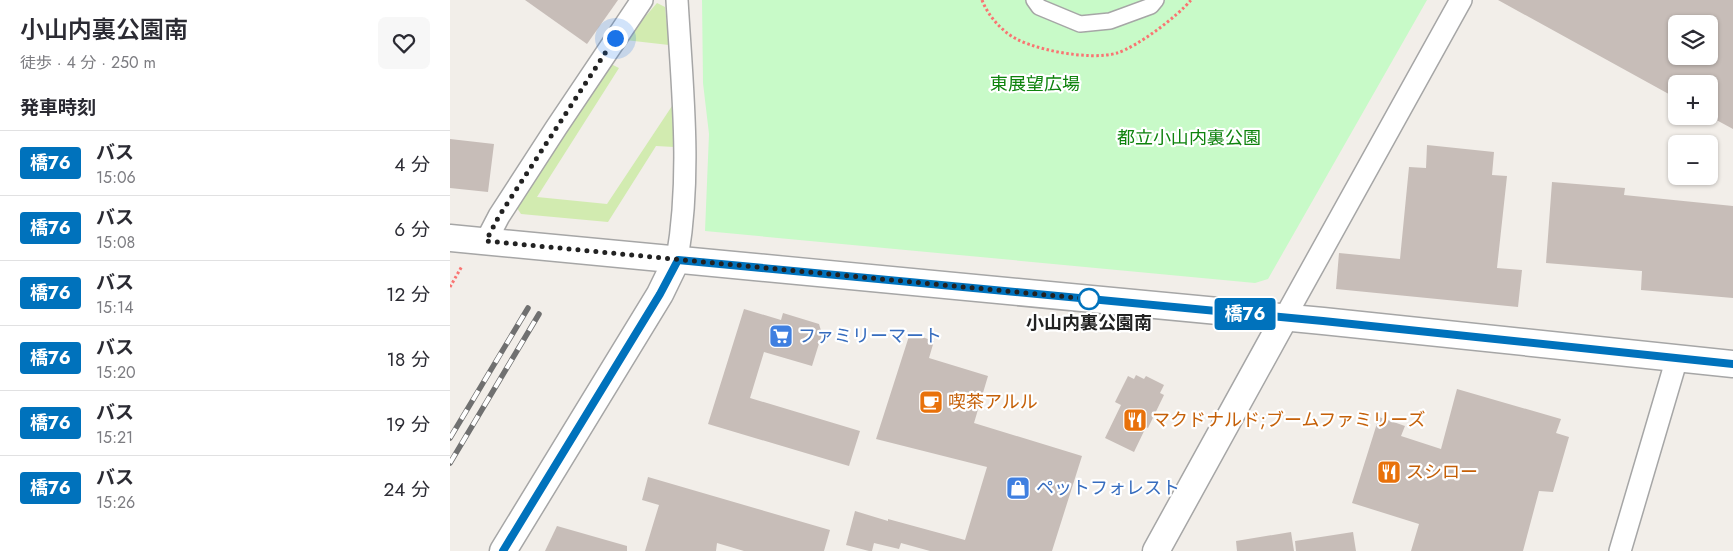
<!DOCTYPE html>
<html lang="ja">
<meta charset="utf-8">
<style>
body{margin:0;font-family:Jost,"Noto Sans JP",sans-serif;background:#f7f7f7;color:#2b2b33;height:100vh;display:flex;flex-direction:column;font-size:19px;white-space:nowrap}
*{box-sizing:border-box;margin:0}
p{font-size:16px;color:#7c7c81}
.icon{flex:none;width:28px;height:28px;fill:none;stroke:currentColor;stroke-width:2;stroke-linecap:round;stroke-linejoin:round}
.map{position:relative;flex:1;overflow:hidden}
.drawer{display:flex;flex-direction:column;background:#fff;width:450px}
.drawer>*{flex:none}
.badge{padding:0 10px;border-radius:4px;font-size:18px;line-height:32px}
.tools{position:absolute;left:1218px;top:15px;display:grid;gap:10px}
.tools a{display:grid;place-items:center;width:50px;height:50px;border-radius:8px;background:#fff;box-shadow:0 1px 4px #0004;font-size:25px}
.you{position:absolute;width:25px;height:25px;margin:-12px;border:4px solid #fff;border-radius:50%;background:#1a73e8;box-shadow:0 0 0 8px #1a73e833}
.map>.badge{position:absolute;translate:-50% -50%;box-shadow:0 0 0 2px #fff}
h2{padding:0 20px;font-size:19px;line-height:45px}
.round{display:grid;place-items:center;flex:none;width:52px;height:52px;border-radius:8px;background:#f7f7f7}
.summary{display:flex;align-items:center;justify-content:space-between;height:85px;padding:0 20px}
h1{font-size:24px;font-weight:600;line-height:38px}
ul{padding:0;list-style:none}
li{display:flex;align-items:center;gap:15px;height:65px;padding:0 20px;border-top:1px solid #e1e1e2}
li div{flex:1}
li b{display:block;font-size:19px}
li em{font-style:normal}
li .badge{min-width:55px;font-weight:700;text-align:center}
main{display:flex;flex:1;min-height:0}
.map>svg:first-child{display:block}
.grass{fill:#d2ebb0}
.park{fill:#c8fac8}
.building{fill:#c7bdb8;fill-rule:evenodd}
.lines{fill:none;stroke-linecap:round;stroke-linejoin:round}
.pedestrian-casing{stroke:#a6a6a6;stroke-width:18}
.minor-casing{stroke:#a6a6a6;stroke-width:24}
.tertiary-casing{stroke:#a6a6a6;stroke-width:29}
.path{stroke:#f97472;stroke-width:3;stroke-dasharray:2.5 2.5;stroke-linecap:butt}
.pedestrian{stroke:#fff;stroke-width:15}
.minor{stroke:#fff;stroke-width:21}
.tertiary{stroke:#fff;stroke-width:26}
.rail-casing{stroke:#707070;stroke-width:5.5}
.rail{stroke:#fff;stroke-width:4;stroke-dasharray:11;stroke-linecap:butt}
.line-casing{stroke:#fff;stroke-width:11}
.line{stroke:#0072bc;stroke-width:8}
.walk{stroke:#222;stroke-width:5;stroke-dasharray:0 9}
.stop-dot{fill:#fff;stroke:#0072bc;stroke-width:2.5}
.labels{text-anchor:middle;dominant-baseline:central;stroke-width:4.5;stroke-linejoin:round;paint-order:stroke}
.park-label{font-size:18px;fill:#0e830d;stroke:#fff}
.stop-label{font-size:18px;font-weight:bold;fill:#222;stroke:#fff}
.shop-label{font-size:18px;fill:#366cbe;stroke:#fff;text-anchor:start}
.food-label{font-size:18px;fill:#c56008;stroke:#fff;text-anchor:start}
</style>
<main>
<section class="drawer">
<div class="summary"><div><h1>小山内裏公園南</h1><p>徒歩 · 4 分 · 250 m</p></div><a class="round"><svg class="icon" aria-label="heart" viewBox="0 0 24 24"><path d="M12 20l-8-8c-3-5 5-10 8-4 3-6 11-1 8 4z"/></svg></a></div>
<h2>発車時刻</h2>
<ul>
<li><span class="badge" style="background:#0072bc;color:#fff">橋76</span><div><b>バス</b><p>15:06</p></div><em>4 分</em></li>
<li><span class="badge" style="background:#0072bc;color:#fff">橋76</span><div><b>バス</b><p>15:08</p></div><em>6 分</em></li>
<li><span class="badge" style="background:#0072bc;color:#fff">橋76</span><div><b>バス</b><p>15:14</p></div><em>12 分</em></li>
<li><span class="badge" style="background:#0072bc;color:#fff">橋76</span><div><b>バス</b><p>15:20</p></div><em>18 分</em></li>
<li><span class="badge" style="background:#0072bc;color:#fff">橋76</span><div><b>バス</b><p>15:21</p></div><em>19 分</em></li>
<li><span class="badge" style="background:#0072bc;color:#fff">橋76</span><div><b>バス</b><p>15:26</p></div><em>24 分</em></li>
</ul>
</section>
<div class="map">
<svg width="1283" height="551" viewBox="0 0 1283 551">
<rect width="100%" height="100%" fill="#f2eee9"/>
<g class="grass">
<polygon points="207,3 215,7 219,45 175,40"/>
<polygon points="159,63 169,68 87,197 157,204 224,103 224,147 206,146 158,222 71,214 67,208"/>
</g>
<polygon class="park" points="252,0 977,0 818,279 805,283 255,231 259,134 253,83"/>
<g class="building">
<polygon points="75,0 168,0 137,44"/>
<path d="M1048,0H1283V129L1259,116V84H1226V98ZM1226,24H1259V56H1226Z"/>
<polygon points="0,139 44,144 38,192 0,188"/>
<polygon points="977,145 1044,152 1042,175 1057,176 1047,268 1072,270 1068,307 886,289 889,253 950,259 959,167 976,168"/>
<polygon points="1102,182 1175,188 1174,195 1283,206 1283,298 1191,290 1192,271 1096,263"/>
<polygon points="294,309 331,320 333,313 369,324 372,334 362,366 314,352 300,398 410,431 399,466 258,424"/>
<polygon points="460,333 484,341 479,358 538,376 524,423 632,456 602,551 480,551 451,543 449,549 424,543 422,551 419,551 396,545 405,511 438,521 438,519 515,540 537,467 426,439"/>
<polygon points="686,375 694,379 696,376 714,385 710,393 714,395 698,428 696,427 684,452 655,438 671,405 665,402 678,376 684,379"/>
<polygon points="1007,389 1111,419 1106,433 1119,437 1103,492 1089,491 1073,551 961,551 969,524 902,503 929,417 955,426 951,436 991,449"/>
<polygon points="198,477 380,530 374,551 294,551 267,543 266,551 195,551 209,505 192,500"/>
<polygon points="107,526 177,546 177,551 95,551"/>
<polygon points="841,532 844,551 787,551 786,541"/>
<polygon points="903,532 906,551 846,551 845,541"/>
</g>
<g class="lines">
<g class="pedestrian-casing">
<polyline id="pedestrian" points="584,0 589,7 630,24 660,21 701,6 706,0"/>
</g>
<g class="minor-casing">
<g id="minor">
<path d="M227,0C232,86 242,174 227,259"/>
<polyline points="36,241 49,216 106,128 192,0"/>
<polyline points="835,317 1011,0"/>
<polyline points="1170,551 1227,358"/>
</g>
</g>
<g class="tertiary-casing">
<g id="tertiary">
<polyline points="0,238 873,321 1283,364"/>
<polyline points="53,551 210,294 227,259"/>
<polyline points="706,551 835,317"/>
</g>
</g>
<g class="path">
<path d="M532,0C537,13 546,24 557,33C578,50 641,61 667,53C687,47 728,16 741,0"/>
<polyline points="0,287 12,266"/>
</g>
<use href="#pedestrian" class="pedestrian"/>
<use href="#minor" class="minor"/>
<use href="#tertiary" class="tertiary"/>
<g class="rail-casing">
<g id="rail">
<polyline points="0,438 78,308"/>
<polyline points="0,463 89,314"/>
</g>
</g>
<use href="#rail" class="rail"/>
</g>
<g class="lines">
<g class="line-casing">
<polyline id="line" points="53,551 210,294 228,260 873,321 1283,364"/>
</g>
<use href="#line" class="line"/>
<polyline class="walk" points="165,38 49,216 36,241 639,299"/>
</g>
<defs>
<g id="supermarket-square" transform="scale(1.25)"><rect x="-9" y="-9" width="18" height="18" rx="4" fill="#3f7fe0" stroke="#fff"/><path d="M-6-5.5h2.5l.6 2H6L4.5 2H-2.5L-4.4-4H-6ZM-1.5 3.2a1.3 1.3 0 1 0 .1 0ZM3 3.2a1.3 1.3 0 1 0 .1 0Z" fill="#fff"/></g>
<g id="cafe-square" transform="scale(1.25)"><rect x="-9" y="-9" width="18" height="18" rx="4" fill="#e8710a" stroke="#fff"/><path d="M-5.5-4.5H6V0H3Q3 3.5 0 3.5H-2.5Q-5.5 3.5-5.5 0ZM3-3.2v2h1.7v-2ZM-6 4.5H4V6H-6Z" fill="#fff"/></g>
<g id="restaurant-square" transform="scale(1.25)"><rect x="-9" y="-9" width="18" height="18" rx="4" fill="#e8710a" stroke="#fff"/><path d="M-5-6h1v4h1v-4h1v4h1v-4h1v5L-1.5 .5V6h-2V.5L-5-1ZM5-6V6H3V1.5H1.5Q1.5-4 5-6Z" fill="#fff"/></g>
<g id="shop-square" transform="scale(1.25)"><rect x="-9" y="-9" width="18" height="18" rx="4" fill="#3f7fe0" stroke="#fff"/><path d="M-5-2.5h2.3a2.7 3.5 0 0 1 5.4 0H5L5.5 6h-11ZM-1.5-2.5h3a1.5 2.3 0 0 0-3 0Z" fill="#fff"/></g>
</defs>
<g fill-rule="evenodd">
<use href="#supermarket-square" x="331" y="336"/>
<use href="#cafe-square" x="481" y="402"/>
<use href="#restaurant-square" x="685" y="420"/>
<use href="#restaurant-square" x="939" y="472"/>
<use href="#shop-square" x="568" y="488"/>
</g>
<circle class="stop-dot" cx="639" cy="299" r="10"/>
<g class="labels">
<g class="park-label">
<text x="585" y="84">東展望広場</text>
<text x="739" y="138">都立小山内裏公園</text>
</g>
<g class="stop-label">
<text x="639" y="323">小山内裏公園南</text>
</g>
<g class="shop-label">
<text x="348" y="336">ファミリーマート</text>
<text x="586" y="488">ペットフォレスト</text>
</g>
<g class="food-label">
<text x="498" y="402">喫茶アルル</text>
<text x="702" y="420">マクドナルド;ブームファミリーズ</text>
<text x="956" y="472">スシロー</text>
</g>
</g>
</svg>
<div class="tools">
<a><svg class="icon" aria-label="layers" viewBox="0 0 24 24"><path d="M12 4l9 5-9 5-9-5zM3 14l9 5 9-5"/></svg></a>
<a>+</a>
<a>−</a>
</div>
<div class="you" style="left:165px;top:38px"></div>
<b class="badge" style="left:795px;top:314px;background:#0072bc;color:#fff">橋76</b>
</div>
</main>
